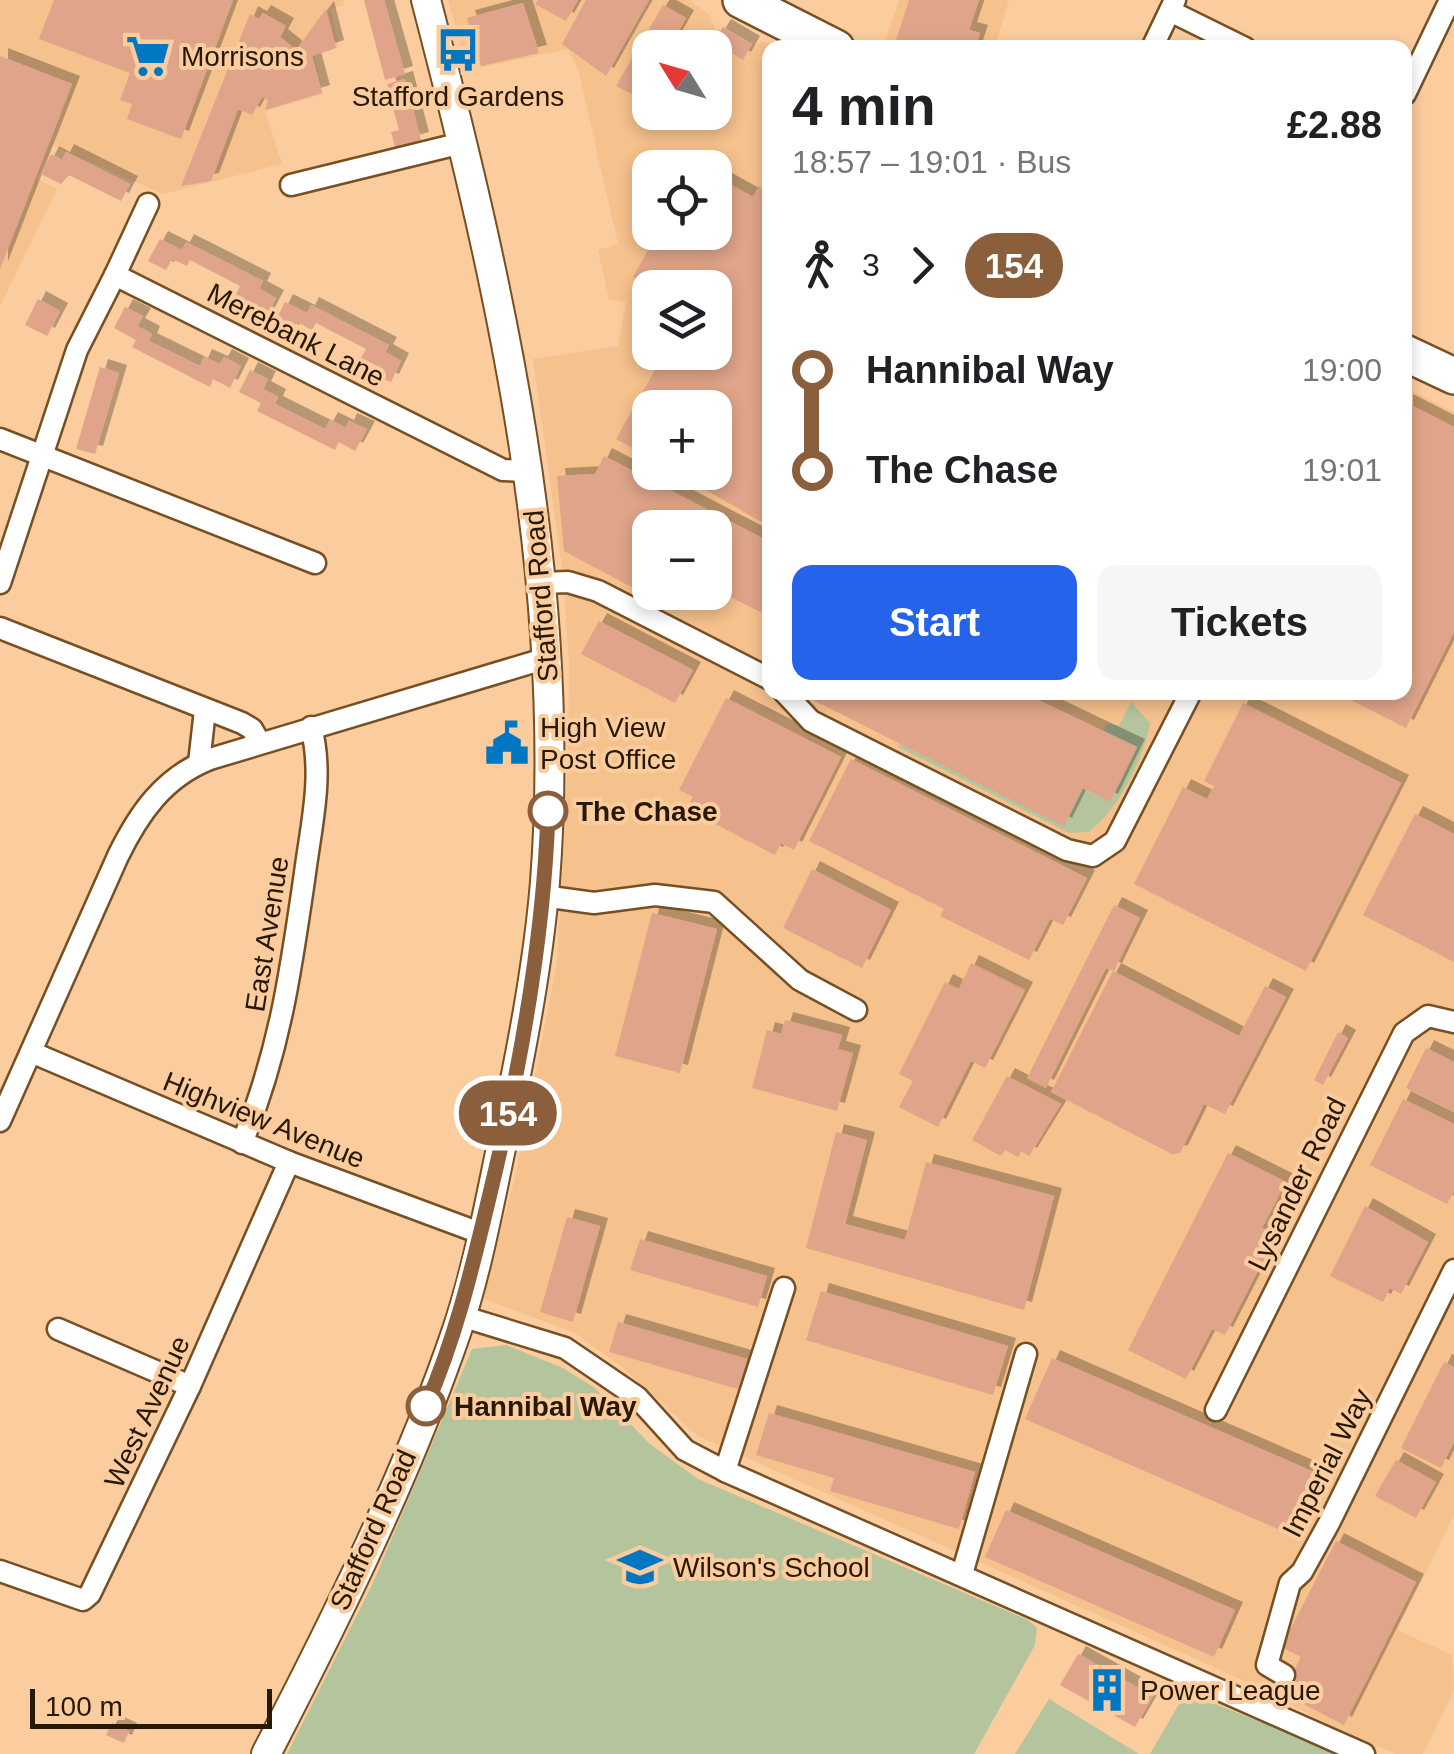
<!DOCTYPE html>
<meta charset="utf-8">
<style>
body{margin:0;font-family:Arial,sans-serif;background:#f6f6f6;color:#202124;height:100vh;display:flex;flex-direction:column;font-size:38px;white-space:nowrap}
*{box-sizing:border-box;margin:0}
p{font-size:32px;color:#757577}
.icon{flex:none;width:55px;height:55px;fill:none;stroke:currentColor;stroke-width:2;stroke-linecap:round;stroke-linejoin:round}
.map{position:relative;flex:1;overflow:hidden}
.side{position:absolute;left:762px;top:40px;width:650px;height:660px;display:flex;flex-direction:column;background:#fff;border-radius:20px;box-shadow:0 5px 15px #0003}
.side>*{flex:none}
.badge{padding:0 20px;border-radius:32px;font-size:35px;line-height:65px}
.needle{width:65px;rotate:307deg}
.buttons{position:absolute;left:632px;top:30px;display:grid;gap:20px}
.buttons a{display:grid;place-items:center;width:100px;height:100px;border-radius:20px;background:#fff;box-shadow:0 5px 15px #0003;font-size:50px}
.scale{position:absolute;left:30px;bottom:25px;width:242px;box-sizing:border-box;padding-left:10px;border:5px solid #281806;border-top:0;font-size:28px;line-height:35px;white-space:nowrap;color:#281806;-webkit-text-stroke:8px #facc9e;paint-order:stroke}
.map>.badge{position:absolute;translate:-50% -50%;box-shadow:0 0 0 5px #fff}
.legs{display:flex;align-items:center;gap:15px;height:110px;padding:0 30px;font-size:32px}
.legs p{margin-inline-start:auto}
.headline{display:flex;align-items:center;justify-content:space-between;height:170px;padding:0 30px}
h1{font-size:55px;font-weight:800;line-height:75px}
.primary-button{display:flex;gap:20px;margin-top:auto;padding:20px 30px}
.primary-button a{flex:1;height:115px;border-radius:20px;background:#2563eb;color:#fff;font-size:40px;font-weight:800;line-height:115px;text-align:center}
.primary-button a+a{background:#f6f6f6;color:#202124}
ul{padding:0 30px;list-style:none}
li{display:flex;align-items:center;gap:35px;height:100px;font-size:38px}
li i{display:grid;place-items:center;width:15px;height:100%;margin:0 12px;background:currentColor}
li i::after{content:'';width:25px;height:25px;margin:-12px;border:8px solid;border-radius:50%;background:#fff}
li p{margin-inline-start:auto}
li:first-child i{background:linear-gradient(#0000 50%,currentColor 0)}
li:last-child i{background:linear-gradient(currentColor 50%,#0000 0)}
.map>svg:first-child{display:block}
.built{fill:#f5c18d;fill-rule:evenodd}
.green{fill:#b4c59d}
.building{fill:#dfa489;filter:url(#shadow)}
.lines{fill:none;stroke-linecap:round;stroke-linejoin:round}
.street-casing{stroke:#764f23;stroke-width:25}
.secondary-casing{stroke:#764f23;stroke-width:32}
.highway-casing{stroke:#764f23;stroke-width:40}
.street{stroke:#fff;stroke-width:20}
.secondary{stroke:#fff;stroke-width:28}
.highway{stroke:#fff;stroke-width:35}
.line-1-casing{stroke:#fff;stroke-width:22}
.line-1{stroke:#8b5e3c;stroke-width:15}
.stop-1-dot{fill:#fff;stroke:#8b5e3c;stroke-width:5}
.labels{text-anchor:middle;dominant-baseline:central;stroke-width:8;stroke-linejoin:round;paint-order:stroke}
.poi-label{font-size:28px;fill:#281806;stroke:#facc9e;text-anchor:start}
.street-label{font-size:28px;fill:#281806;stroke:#facc9e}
.stop-label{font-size:28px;font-weight:bold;fill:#281806;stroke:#facc9e;text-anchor:start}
</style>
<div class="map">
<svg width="1454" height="1754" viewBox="0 0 1454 1754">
<defs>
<filter id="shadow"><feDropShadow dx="8" dy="-8" stdDeviation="0" flood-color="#0004"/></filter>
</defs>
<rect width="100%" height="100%" fill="#facc9e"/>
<g class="built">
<polygon points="0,0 343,0 344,5 331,9 339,47 315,56 323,94 265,111 282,164 163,194 52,145 37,179 57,189 0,306"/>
<path d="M448,0H689L710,15L716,32L747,51L762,41L774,47L770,48V692H1405V387L1454,412V1515L1397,1630L1452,1655L1454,1690L1423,1754H1397L1346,1734L1256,1686L698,1436L622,1367L575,1333L482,1298L515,1178L557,963L568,762L569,664L564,582L533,359L618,346L626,302L609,299L598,250L618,244L578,69L568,49L467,70ZM650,48H715V112H650ZM650,168H715V232H650ZM650,288H715V352H650ZM650,408H715V472H650ZM650,528H715V592H650Z"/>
<polygon points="899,0 1009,0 995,47 883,48"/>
</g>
<g class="green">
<path d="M1131,702L1150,723C1145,756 1117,813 1088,832L1069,833L898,747L900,744L1083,789L1110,801L1137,748L1103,732L1108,723L1119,726Z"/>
<polygon points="506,1345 563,1368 595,1388 650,1444 698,1479 1028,1620 1037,1628 1035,1645 974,1754 287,1754 372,1585 472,1349"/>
<polygon points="1186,1692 1339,1754 1150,1754"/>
<polygon points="1049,1699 1139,1754 1015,1754"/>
</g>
<g class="building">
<polygon points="54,0 233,0 181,139 127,119 132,104 120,100 130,73 39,39"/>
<polygon points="364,0 384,0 405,74 385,80"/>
<polygon points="538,0 578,0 566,21 535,4"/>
<polygon points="586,0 649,0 606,76 562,44"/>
<polygon points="909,0 979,0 969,30 980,33 975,48 904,48 895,43"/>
<polygon points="523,3 539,53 481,66 467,18"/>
<polygon points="663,5 686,18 669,48 650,48 650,82 641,99 616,86"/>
<polygon points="326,9 336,48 312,56 322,93 265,110 268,100 262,97 252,115 238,109 211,181 181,186 250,14 259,19 263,13 286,26 280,37 296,50"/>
<polygon points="723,27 752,44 743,60 714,42"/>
<polygon points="0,56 72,84 0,269"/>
<polygon points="405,79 421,140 395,147 391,132 399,130 387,84"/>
<polygon points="66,152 130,184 121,201 69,175 61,184 41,174 51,154 62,160"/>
<polygon points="715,176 753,197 759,186 770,193 770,527 675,472 715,472 715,408 650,408 650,458 616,439 665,352 715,352 715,288 650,288 633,277 658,232 715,232"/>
<polygon points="160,239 182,250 186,242 263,281 259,289 276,298 265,319 248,310 251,303 236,295 240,286 190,260 187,266 172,259 166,270 148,261"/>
<polygon points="38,299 60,311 47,336 25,325"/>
<polygon points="285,302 307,313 311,305 389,345 385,352 401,361 391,382 373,374 377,366 361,358 366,349 316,323 312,330 297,322 291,333 274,324"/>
<polygon points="125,307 143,316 137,326 152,334 149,341 200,366 204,357 220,364 224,357 241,366 230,388 213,379 210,387 132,347 136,340 114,328"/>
<polygon points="100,367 119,373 95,454 76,449"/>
<polygon points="250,370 268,379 263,389 278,397 275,404 325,429 330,420 346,428 349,421 367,429 355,451 339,442 335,450 257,411 261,403 239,392"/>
<polygon points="1405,402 1454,427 1454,632 1406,728 1335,692 1405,692 1405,454 1409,446 1405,444"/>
<polygon points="604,456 770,542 770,617 715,589 715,528 650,528 650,570 639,591 564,551 557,476 595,474"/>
<polygon points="599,621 693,670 675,703 581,654"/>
<polygon points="810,692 1021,692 1137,747 1110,802 1083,788 1064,826 807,697"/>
<polygon points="726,698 841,757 794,850 781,843 775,855 686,809 693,797 679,790"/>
<polygon points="1243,703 1401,783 1306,971 1134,884 1183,787 1207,799 1214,786 1204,781"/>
<polygon points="851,759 1087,878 1063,925 1050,919 1029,960 940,916 944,909 809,841"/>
<polygon points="1415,814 1454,834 1454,962 1363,915"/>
<polygon points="812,869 891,910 862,968 783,928"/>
<polygon points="1114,905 1140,918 1114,971 1106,968 1046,1088 1027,1078"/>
<polygon points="652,913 717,929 680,1073 615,1056"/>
<polygon points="971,963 1025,990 985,1068 971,1061 938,1127 899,1107 913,1081 899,1074 945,982 959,989"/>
<polygon points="1113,971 1239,1036 1265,986 1286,997 1225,1114 1204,1104 1180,1153 1172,1154 1051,1092"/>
<polygon points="785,1020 842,1035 838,1049 853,1053 837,1111 752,1088 767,1030 781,1034"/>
<polygon points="1338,1032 1348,1038 1323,1085 1314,1080"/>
<polygon points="1426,1048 1454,1062 1454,1112 1406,1088"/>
<polygon points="1007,1076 1061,1104 1029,1156 1021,1151 1018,1157 1005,1150 1001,1156 972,1140"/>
<polygon points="1403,1099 1454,1124 1454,1191 1447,1204 1370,1165"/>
<polygon points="836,1132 867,1140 845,1224 905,1240 926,1162 1054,1196 1024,1310 806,1248"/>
<polygon points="1228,1153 1286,1182 1262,1228 1276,1235 1225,1335 1212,1329 1186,1379 1128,1350"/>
<polygon points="1365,1206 1428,1242 1401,1294 1390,1288 1383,1302 1330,1276"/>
<polygon points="567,1217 600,1226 573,1322 540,1312"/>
<polygon points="640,1239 767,1276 758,1307 630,1270"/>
<polygon points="821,1291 1008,1346 993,1395 806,1340"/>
<polygon points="618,1322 747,1359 738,1389 609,1352"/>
<polygon points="1052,1358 1321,1475 1294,1536 1025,1419"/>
<polygon points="1444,1362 1454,1367 1454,1442 1441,1468 1401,1448"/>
<polygon points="769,1413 975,1472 959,1529 830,1491 834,1478 756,1455"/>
<polygon points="1396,1460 1436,1482 1416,1518 1375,1496"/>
<polygon points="1006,1510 1235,1610 1214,1657 985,1557"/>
<polygon points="1336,1541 1416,1582 1344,1725 1282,1693 1301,1657 1281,1647"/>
<polygon points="1078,1654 1153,1696 1135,1727 1060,1685"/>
<polygon points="112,1723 129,1731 124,1743 106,1735"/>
</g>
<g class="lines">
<g class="street-casing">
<g id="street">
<polyline points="1170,11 1245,48"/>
<polyline points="1152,48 1175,0"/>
<polyline points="1405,94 1450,0"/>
<polyline points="291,185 462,143"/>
<polyline points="115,275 148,204"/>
<polyline points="0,439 315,563"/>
<polyline points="0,583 77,350 115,275 503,470 530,471"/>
<polyline points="542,583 568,582 598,591 770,679"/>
<polyline points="0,628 242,723 252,729 260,743"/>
<polyline points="784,692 811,721 1067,850 1093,856 1115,841 1191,692"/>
<polyline points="199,763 205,710"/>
<polyline points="543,896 594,903 655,895 714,902 800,980 856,1010"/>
<polyline points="31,1052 289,1162 480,1233"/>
<path d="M0,1121L118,856C139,813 164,777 210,759L547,658"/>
<path d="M242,1143C280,1051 291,970 305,873C311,826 324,775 311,727"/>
<polyline points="461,1316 565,1348 637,1397 685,1450 725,1471 1364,1754"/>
<polyline points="58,1329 190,1386"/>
<polyline points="1216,1410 1404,1033 1428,1016 1454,1022"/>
<polyline points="725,1471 784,1288"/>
<polyline points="0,1571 83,1600 90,1594 190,1386 289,1162"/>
<polyline points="962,1574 1026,1354"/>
<polyline points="1284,1675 1267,1665 1290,1583 1302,1572 1329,1523 1454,1270"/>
</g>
</g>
<g class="secondary-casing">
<path id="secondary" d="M266,1754C337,1617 407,1476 457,1330C478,1268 490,1199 504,1134C521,1052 538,966 545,882C568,582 501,288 426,0"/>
</g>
<g class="highway-casing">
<g id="highway">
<polyline points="741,0 836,48"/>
<polyline points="1405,353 1454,376"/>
</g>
</g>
<use href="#street" class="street"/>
<use href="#secondary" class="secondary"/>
<use href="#highway" class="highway"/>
</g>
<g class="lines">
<g class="line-1-casing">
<path id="line-1" d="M426,1406C455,1339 471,1273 488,1202C519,1075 544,942 548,811"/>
</g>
<use href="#line-1" class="line-1"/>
</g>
<defs>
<g id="bus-bare" transform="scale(3.45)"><path d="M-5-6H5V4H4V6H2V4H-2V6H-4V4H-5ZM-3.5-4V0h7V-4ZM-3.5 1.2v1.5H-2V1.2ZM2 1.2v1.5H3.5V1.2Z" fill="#0077c0" stroke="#facc9e" stroke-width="2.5" paint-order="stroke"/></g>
<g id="supermarket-bare" transform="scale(3.45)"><path d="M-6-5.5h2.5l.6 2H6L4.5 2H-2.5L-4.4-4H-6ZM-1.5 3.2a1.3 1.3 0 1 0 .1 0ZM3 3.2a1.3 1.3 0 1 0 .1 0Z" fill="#0077c0" stroke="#facc9e" stroke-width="2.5" paint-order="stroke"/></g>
<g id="civic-bare" transform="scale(3.45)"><path d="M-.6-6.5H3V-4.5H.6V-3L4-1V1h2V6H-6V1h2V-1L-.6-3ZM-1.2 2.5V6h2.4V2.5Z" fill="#0077c0" stroke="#facc9e" stroke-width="2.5" paint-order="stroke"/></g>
<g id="school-bare" transform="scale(3.45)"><path d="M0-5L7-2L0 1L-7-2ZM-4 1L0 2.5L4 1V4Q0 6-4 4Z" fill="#0077c0" stroke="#facc9e" stroke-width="2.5" paint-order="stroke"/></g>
<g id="building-bare" transform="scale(3.45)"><path d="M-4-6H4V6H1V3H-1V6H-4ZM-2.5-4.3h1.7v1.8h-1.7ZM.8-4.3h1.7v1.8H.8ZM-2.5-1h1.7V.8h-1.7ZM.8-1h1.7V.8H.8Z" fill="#0077c0" stroke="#facc9e" stroke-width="2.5" paint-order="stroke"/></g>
</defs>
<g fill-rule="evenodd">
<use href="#bus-bare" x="458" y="50"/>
<use href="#supermarket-bare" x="148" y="56"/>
<use href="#civic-bare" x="507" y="743"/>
<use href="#school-bare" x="640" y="1567"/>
<use href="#building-bare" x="1107" y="1690"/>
</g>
<g class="stop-1-dot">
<circle cx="548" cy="811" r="18"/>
<circle cx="426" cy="1406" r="18"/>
</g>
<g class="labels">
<g class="poi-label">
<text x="181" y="56">Morrisons</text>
<text x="458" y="96" text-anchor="middle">Stafford Gardens</text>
<text x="540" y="727">High View<tspan x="540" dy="32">Post Office</tspan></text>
<text x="673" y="1567">Wilson's School</text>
<text x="1140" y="1690">Power League</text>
</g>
<g class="street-label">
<text transform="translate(296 335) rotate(27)">Merebank Lane</text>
<text transform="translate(541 596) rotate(-95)">Stafford Road</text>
<text transform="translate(267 934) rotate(-81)">East Avenue</text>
<text transform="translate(264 1120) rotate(22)">Highview Avenue</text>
<text transform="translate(1297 1184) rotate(-64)">Lysander Road</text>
<text transform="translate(147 1412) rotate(-65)">West Avenue</text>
<text transform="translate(1327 1463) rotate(-63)">Imperial Way</text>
<text transform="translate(373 1530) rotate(-66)">Stafford Road</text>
</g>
<g class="stop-label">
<text x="576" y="811">The Chase</text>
<text x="454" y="1406">Hannibal Way</text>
</g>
</g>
</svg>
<div class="buttons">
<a><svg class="needle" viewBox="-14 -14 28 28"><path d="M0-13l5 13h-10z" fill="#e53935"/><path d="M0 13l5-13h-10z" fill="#757577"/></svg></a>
<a><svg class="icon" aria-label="locate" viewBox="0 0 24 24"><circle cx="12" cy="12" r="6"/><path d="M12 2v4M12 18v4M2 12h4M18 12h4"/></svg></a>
<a><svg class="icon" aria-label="layers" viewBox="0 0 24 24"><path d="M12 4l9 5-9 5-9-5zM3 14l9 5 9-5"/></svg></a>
<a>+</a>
<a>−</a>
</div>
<div class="scale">100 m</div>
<b class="badge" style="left:508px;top:1113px;background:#8b5e3c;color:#fff">154</b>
<section class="side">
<div class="headline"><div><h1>4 min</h1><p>18:57 – 19:01 · Bus</p></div><b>£2.88</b></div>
<div class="legs"><svg class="icon" aria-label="walk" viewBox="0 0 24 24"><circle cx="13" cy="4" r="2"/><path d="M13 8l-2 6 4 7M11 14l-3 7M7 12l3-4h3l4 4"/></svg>3<svg class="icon" aria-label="forward" viewBox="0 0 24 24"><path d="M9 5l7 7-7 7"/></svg><b class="badge" style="background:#8b5e3c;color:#fff">154</b></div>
<ul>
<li><i style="color:#8b5e3c"></i><b>Hannibal Way</b><p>19:00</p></li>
<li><i style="color:#8b5e3c"></i><b>The Chase</b><p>19:01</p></li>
</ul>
<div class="primary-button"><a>Start</a><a>Tickets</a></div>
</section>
</div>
